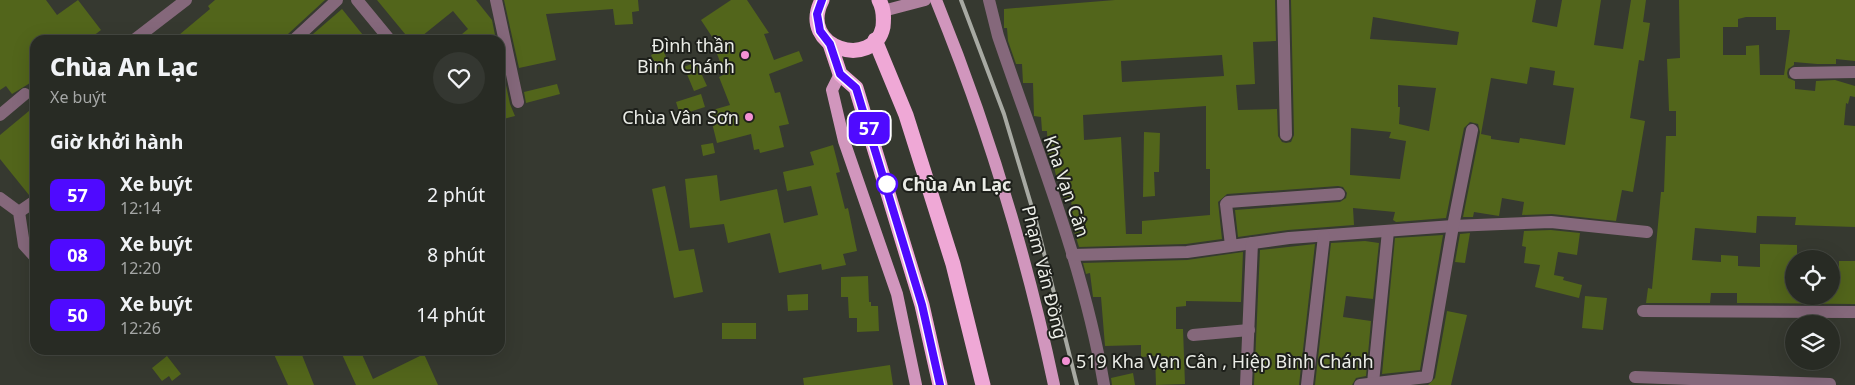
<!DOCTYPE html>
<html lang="vi">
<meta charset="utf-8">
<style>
body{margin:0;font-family:"Noto Sans",sans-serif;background:#343731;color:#f1f3f6;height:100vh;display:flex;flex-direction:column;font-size:19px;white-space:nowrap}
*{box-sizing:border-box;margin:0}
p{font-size:16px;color:#a5a7a6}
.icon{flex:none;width:28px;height:28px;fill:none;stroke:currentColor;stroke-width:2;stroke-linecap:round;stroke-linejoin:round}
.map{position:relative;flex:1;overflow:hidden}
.details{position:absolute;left:30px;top:35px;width:475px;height:320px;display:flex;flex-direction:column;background:#282b24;border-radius:15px;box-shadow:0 5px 20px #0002,0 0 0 1px #444741}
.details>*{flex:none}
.badge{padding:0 10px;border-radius:8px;font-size:18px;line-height:32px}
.tools{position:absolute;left:1785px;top:250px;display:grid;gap:10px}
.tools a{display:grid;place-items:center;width:55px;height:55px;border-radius:50%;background:#282b24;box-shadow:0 5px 20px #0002,0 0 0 1px #444741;font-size:25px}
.map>.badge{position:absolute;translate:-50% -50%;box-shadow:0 0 0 2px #fff}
h2{padding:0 20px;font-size:19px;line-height:45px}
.round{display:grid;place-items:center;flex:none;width:52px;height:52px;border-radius:26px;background:#343731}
.overview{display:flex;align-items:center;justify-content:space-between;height:85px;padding:0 20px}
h1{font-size:24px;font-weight:800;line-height:38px}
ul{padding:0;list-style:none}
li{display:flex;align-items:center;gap:15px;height:60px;padding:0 20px}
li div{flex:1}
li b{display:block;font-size:19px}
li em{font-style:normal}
li .badge{min-width:55px;font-weight:700;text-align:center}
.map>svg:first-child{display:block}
.building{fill:#52651b;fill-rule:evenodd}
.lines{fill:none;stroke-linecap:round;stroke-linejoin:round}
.street{stroke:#85687b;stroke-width:12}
.secondary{stroke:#b082a0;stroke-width:12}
.primary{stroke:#d196bd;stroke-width:12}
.highway{stroke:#efa8d6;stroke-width:15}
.rail{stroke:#a8aaa3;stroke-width:4}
.line-casing{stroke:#fff;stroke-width:11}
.line{stroke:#4f0aff;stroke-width:8}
.poi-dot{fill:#f491d4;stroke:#1e201b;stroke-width:2}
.stop-dot{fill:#fff;stroke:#4f0aff;stroke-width:2.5}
.labels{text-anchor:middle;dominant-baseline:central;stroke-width:4;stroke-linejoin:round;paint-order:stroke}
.poi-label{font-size:18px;fill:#ebede7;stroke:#1e201b;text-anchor:end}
.stop-label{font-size:18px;font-weight:bold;fill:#ebede7;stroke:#1e201b;text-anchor:start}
.street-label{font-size:18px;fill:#ebede7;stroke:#1e201b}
</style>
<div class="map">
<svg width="1855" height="385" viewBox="0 0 1855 385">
<rect width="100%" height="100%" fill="#363930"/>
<g class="building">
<polygon points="0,0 46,0 57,15 78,0 101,30 88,40 35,40 35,80 12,94 6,86 0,90"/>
<polygon points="215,0 325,0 288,34 286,40 173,40 210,9 208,6"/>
<polygon points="377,0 476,0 492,20 496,40 455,40 468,29 453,11 417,40 410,40"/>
<polygon points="504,0 638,0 639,11 632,12 633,24 615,25 613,9 546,14 556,60 519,68"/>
<polygon points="731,0 747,0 769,33 764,34 774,60 799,51 803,61 769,74 775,93 780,92 789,124 779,126 784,147 760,153 759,149 754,150 751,134 717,143 709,111 730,105 719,77 725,74 717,54 722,52 701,20"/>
<path d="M1115,0H1275L1276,41L1253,42L1255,84L1236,85L1238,110L1277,109L1278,136L1282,142L1286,143L1291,142L1294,135L1291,0H1536L1532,22L1557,27L1562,0H1601L1594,45L1623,49L1631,0H1646L1643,22L1650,23L1644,61L1639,60L1630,118L1645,121L1633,192L1622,190L1616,221L1552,214L1522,215L1524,202L1502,198L1499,216L1474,212L1473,217H1463L1480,132L1478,124L1470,122L1464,128L1446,218L1396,222L1393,220L1395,212L1353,208L1354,225L1288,230L1238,237L1235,210L1340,202L1346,198L1347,193L1343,187L1338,186L1227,194L1218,202L1222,239L1186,244L1079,247L1073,228L1071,197L1063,198L1060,179L1057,180L1053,162L1051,163L1048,155L1047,131H1042L1041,117L1034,116L1033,83H1023L1022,64H1016L1008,41L1007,28H1004V9ZM1373,17L1459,32L1457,45L1370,39ZM1222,55L1224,76L1122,82L1121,61ZM1530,67L1555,71L1553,85L1574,88L1565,145L1520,138L1519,143L1491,139V136L1481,134L1491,78L1527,84ZM1398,85L1436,88L1429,131L1399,124L1400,107H1398ZM1206,106V169H1210V215L1142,221V234H1126L1121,137L1084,140L1083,115ZM1351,128L1391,132L1389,138L1406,141L1400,179L1350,175Z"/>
<path d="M1679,0H1855V61L1836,59V64H1817L1794,62V65L1788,69L1787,73L1788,78L1795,81V89L1815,91L1816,81L1835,80L1855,86V97L1850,96L1848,104L1846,103L1844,125L1855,126V227L1795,225L1796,217L1757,216L1756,233L1695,228L1692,260L1721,262V255L1738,256V266L1760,267V244L1797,245V259H1794V296H1831V276H1839V261H1855V304L1737,303V293H1711L1710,303H1646L1648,288L1652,289L1661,192H1664L1666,136H1676V111H1669L1667,59L1680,58ZM1746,17H1776V30H1790L1784,75H1760L1759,45L1746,46V55H1723V27H1738V19Z"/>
<polygon points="342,9 363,35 356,40 306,40"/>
<polygon points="663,49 669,65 658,70 651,55"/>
<polygon points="500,57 510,104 515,116 500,120"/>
<polygon points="696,62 707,86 694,91 684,67"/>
<polygon points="557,84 560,94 526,103 524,92"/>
<polygon points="701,94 705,107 680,115 676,102"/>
<polygon points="35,106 35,193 29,195 0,159 0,135"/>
<polygon points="1144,132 1160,133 1159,172 1154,172 1155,196 1143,197"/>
<polygon points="713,143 715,153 703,156 701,145"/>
<polygon points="833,145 840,172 836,173 845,209 848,208 857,251 843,254 846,265 822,270 821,264 779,273 770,233 728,243 724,224 690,228 685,179 717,175 720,201 777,189 784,223 818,215 811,186 787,191 783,172 814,165 810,152"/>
<polygon points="665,186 679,251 694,249 703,292 674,298 652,189"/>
<polygon points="1551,230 1580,233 1577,255 1558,252 1554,275 1564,277 1563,280 1582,285 1579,298 1535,287 1540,265 1524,263 1526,247 1522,246 1524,231"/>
<polygon points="1470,233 1465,263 1455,262 1460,234"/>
<polygon points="1443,235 1420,370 1382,374 1395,238"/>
<polygon points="1365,241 1379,243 1373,299 1346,296 1343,317 1371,321 1366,376 1356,378 1352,385 1315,385 1331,243"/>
<polygon points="1315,244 1299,385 1254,385 1260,250"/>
<polygon points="1243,252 1241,302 1186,301 1186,306 1176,307 1176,329 1183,329 1185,384 1156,385 1155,356 1141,357 1141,345 1105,346 1101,297 1093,297 1090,273 1086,274 1083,263 1187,260"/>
<polygon points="868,276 869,302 871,302 871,306 878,306 879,331 857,332 857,318 849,318 848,297 841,297 841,277"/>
<polygon points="808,294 808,310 788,311 787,295"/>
<polygon points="1585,296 1607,298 1603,330 1582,328"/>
<polygon points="1447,311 1467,315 1451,385 1428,385 1435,378"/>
<rect x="722" y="323" width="34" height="16"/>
<polygon points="272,350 300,350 314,385 288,385"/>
<polygon points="340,350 360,350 373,379 424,354 438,385 356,385"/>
<polygon points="167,356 181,374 172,381 169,376 162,381 152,368"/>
<polygon points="890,365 893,385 804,385 803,378"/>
<polygon points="1133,373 1135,385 1112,385 1111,378"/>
</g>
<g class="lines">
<g class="street">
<polyline points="357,0 390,40"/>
<polyline points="496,0 518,102"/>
<path d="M989,0L998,36C1037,151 1084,266 1104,385"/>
<polyline points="1283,0 1286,135"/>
<polyline points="134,40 186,0"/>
<polyline points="294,40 337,0"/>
<polyline points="1795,73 1855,72"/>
<polyline points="0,115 25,94"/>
<polyline points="0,198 19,212 24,245 35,257"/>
<polyline points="19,212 35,201"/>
<polyline points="1231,245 1226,204 1228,202 1339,194"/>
<polyline points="1072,255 1187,252 1289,238 1453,226 1551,222 1647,232"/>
<polyline points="1643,311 1855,312"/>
<polyline points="1193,335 1249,330"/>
<polyline points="1635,377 1830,384"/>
<polyline points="1373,383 1388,231"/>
<polyline points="1246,385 1252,243"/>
<polyline points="1307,385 1324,236"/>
<polyline points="1360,385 1427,377 1453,226 1472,130"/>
</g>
<polyline class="secondary" points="883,11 925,0"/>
<g class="primary">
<path d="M936,0C987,125 1026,253 1054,385"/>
<polyline points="840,74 832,90 844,141 897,294 916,385"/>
</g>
<g class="highway">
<path d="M822,0C797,49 874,70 883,27C884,17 884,9 879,0"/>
<polyline points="875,40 906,115 953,264 983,385"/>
<polyline points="830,44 840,74 856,88 922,305 940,385"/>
</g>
<polyline class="rail" points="961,0 1004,114 1036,221 1077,385"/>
</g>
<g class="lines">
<g class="line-casing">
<polyline id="line" points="822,0 817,14 820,31 830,44 840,74 856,88 922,305 940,385"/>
</g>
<use href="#line" class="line"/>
</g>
<g class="poi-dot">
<circle cx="745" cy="55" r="5"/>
<circle cx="749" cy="117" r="5"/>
<circle cx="1066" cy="361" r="5"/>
</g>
<circle class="stop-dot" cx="887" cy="184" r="10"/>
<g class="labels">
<g class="poi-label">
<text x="735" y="45">Đình thần<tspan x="735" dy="21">Bình Chánh</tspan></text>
<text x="739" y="117">Chùa Vân Sơn</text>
<text x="1076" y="361" text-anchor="start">519 Kha Vạn Cân , Hiệp Bình Chánh</text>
</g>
<g class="stop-label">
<text x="902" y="184">Chùa An Lạc</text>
</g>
<g class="street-label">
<text transform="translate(1067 186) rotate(71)">Kha Vạn Cân</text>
<text transform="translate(1045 272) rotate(76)">Phạm Văn Đồng</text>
</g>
</g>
</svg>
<div class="tools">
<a><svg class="icon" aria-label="locate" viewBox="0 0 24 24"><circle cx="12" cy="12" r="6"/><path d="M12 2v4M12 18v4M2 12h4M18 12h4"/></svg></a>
<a><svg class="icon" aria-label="layers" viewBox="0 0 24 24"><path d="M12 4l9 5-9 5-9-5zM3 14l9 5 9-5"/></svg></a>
</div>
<b class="badge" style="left:869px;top:128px;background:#4f0aff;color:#fff">57</b>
<section class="details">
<div class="overview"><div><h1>Chùa An Lạc</h1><p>Xe buýt</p></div><a class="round"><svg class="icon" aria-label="heart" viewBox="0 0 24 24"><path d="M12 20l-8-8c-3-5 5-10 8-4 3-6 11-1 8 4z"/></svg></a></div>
<h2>Giờ khởi hành</h2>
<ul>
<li><span class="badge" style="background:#4f0aff;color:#fff">57</span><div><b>Xe buýt</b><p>12:14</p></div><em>2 phút</em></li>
<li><span class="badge" style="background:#4f0aff;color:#fff">08</span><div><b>Xe buýt</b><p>12:20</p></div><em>8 phút</em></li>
<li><span class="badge" style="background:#4f0aff;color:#fff">50</span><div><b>Xe buýt</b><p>12:26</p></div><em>14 phút</em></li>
</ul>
</section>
</div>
